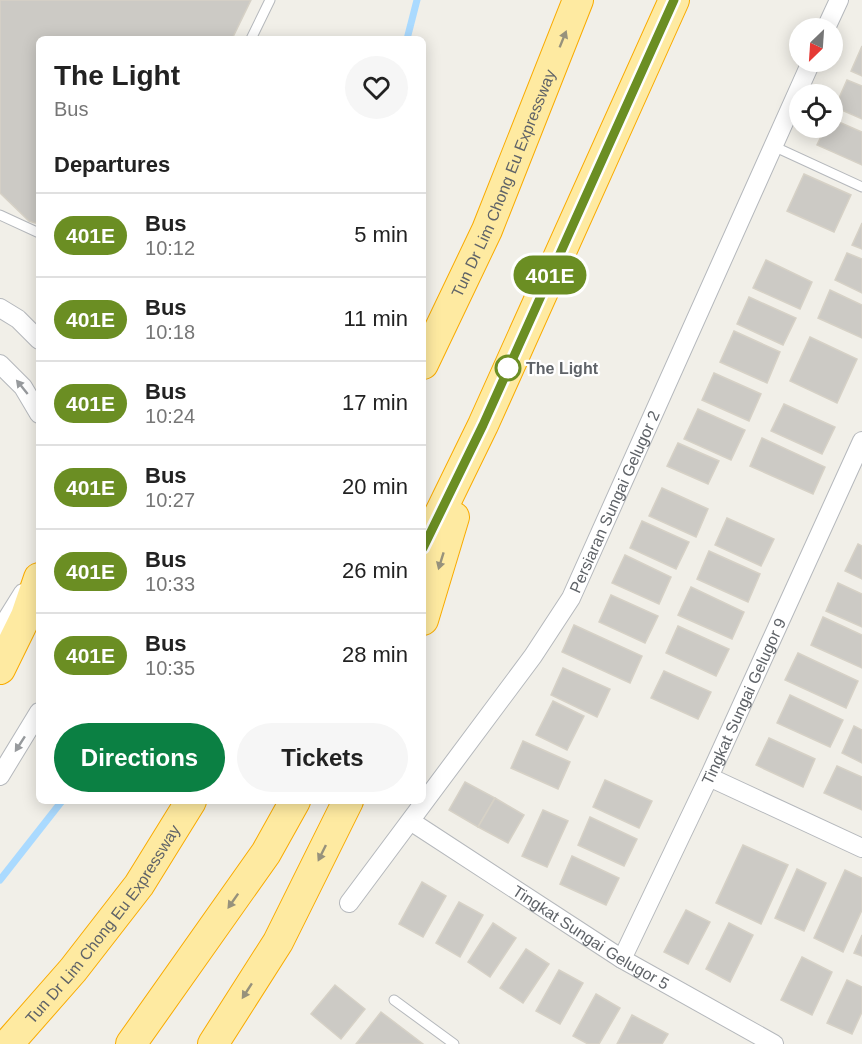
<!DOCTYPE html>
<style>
body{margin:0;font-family:Arial,sans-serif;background:#f6f6f6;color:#222;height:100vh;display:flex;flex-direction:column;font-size:22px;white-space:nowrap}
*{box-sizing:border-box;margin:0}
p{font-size:20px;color:#767676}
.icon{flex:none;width:33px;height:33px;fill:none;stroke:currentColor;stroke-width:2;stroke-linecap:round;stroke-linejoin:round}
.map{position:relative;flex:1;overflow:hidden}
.side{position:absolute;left:36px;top:36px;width:390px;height:768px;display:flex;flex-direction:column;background:#fff;border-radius:9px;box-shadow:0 3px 15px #0003}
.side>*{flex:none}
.badge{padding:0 12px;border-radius:20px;font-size:21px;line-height:39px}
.needle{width:39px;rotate:205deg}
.tools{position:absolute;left:789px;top:18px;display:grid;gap:12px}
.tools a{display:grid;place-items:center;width:54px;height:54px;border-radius:50%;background:#fff;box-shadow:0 3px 15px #0003;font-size:30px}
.map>.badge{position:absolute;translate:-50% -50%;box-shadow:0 0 0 3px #fff}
h2{padding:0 18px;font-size:22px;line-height:54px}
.round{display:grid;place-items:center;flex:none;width:63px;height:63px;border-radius:32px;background:#f6f6f6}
.overview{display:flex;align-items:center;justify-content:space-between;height:102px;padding:0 18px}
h1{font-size:28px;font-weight:700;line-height:45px}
.primary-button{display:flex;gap:12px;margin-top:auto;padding:12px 18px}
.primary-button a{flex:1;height:69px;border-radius:36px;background:#0b8043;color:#fff;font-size:24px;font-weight:700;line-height:69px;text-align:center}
.primary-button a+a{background:#f6f6f6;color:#222}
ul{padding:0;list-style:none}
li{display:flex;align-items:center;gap:18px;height:84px;padding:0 18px;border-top:2px solid #e0e0e0}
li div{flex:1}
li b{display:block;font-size:22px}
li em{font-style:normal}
li .badge{min-width:66px;font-weight:700;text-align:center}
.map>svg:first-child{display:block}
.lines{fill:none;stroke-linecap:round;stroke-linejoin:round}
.stream{stroke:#aadaff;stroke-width:7}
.building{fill:#cccac5;stroke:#d6d1c6;stroke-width:1.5}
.service-casing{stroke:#b5b8bc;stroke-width:11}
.minor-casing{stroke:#b5b8bc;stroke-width:20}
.trunk-casing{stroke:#f9ab00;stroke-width:32}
.service{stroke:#fff;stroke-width:9}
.minor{stroke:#fff;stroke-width:18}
.trunk{stroke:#feeaa1;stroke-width:30}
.oneway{fill:#97927c}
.oneway2{fill:#979a9d}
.line-casing{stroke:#fff;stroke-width:14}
.line{stroke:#6b8e23;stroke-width:9}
.stop-dot{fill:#fff;stroke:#6b8e23;stroke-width:3}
.labels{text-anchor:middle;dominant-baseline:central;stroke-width:4.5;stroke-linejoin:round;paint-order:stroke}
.street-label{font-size:16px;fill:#5f6368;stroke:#fff}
.stop-label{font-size:16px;font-weight:bold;fill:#5f6368;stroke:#fff;text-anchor:start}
</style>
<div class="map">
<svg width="862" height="1044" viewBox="0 0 862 1044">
<rect width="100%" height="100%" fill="#f1efe8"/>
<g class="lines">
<g class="stream">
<polyline points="407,39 417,0"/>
<polyline points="0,880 62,801"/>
</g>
</g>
<g class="building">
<polygon points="0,0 251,0 232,39 39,39 39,224 29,221 0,193"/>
<polygon points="862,46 862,76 851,71"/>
<polygon points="847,80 862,86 862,119 835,107"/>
<polygon points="832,119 862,132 862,165 817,145 825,128 832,128"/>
<polygon points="804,174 851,195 834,232 787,211"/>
<polygon points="862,223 862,249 852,245"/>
<polygon points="847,253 862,259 862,293 835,280"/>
<polygon points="766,260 812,282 800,309 753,288"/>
<polygon points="830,290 862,305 862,338 818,318"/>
<polygon points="749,297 796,318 783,345 737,324"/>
<polygon points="734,331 780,352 767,383 720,362"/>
<polygon points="810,337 857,359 837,403 790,381"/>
<polygon points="714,373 761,394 749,421 702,400"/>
<polygon points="784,404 835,427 822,454 771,431"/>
<polygon points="698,409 745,430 731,460 684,439"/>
<polygon points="762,438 825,467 813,494 750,466"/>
<polygon points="678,443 719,461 708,484 667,466"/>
<polygon points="662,488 708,509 696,537 649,516"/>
<polygon points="727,518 774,539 761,566 715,545"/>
<polygon points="642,521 689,542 676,569 630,548"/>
<polygon points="858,544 862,546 862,579 845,571"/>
<polygon points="709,551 760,574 748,602 697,579"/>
<polygon points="625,555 671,577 659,604 612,583"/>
<polygon points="838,583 862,594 862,627 826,611"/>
<polygon points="691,587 744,612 732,639 678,615"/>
<polygon points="611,595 658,616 645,643 599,622"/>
<polygon points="823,617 862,635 862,668 811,645"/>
<polygon points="574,625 642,656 630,683 562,652"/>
<polygon points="678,626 729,649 716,676 666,653"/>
<polygon points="798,653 858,681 846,708 785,680"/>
<polygon points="563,668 610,689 597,717 551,695"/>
<polygon points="664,671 711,692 698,719 651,698"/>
<polygon points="790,695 843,720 830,747 777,723"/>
<polygon points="553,701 584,716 567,750 536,735"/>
<polygon points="854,726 862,730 862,763 842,753"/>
<polygon points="769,738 815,759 803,787 756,765"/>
<polygon points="523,741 570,762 558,789 511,768"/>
<polygon points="837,766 862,777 862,810 824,793"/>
<polygon points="605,780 652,801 639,828 593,807"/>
<polygon points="465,782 495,798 478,827 449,810"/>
<polygon points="495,798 524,815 508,843 478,827"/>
<polygon points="543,810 568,821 547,867 522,856"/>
<polygon points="590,817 637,839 624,866 578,845"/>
<polygon points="743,845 788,865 761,924 716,903"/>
<polygon points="572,856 619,878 606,905 560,884"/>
<polygon points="797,869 826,883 804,931 775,918"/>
<polygon points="845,870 862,878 862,910 843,952 814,938"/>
<polygon points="422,882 446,896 423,937 399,924"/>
<polygon points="459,902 483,915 460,957 436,943"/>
<polygon points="686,910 710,922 688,964 664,952"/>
<polygon points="493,923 516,938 490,977 468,962"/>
<polygon points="729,923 753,935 730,982 706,969"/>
<polygon points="862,935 862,956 854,953"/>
<polygon points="526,949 549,964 523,1003 500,988"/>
<polygon points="802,957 832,972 812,1015 781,1000"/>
<polygon points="559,970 583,983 560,1024 536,1011"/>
<polygon points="847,980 862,987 862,1012 852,1034 827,1023"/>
<polygon points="335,985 365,1009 341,1039 311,1014"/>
<polygon points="596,994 620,1008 599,1044 588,1044 573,1036"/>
<polygon points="381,1012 423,1044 356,1044"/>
<polygon points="632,1015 668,1034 662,1044 617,1044"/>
</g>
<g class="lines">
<g class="service-casing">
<g id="service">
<polyline points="251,39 270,0"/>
<polyline points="773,146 862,187"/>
<polyline points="0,215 39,233"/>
<polyline points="394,1000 454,1044"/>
</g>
</g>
<g class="minor-casing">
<g id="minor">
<polyline points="826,28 839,0"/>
<polyline points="0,308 18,319 39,340"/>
<polyline points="0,364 23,387 39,414"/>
<polyline points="0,630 23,593"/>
<polyline points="0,776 39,712"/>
<polyline points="709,777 862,848"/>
<path id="s1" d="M412,822L622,959L774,1044"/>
<path id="s2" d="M349,903L533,656L571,598L811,62"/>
<path id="s3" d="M622,959L709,777L862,441"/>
</g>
</g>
<g class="trunk-casing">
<g id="trunk">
<path id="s4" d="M423,364L487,230L578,0"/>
<polyline points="423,548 483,425 674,0"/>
<polyline points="423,620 454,517"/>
<polyline points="0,669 26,616 39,578"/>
<path id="s5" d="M8,1044L73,970L139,885L191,801"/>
<polyline points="131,1044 266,853 295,801"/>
<polyline points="213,1044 278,942 348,801"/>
</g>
</g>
<use href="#service" class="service"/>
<use href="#minor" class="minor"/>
<use href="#trunk" class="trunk"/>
</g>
<defs><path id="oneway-solid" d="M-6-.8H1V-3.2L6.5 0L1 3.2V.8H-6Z" transform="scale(1.5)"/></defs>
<g class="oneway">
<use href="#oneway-solid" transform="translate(563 39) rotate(-68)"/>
<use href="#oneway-solid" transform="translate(441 561) rotate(107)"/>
<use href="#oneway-solid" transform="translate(322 853) rotate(116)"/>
<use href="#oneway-solid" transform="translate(233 901) rotate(125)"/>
<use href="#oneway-solid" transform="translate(247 991) rotate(123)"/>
</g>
<g class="oneway2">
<use href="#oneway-solid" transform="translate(22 387) rotate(-129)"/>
<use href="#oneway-solid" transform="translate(20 744) rotate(123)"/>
</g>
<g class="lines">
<g class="line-casing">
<polyline id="line" points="423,548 483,425 674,0"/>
</g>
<use href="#line" class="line"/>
</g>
<circle class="stop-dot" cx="508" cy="368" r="12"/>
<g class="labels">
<g class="street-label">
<text stroke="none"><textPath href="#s4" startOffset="198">Tun Dr Lim Chong Eu Expressway</textPath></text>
<text stroke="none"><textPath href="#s2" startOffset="483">Persiaran Sungai Gelugor 2</textPath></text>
<text stroke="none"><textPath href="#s3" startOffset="285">Tingkat Sungai Gelugor 9</textPath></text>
<text stroke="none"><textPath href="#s5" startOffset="153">Tun Dr Lim Chong Eu Expressway</textPath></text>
<text stroke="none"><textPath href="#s1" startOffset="213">Tingkat Sungai Gelugor 5</textPath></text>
</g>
<g class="stop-label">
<text x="526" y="368">The Light</text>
</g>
</g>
</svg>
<div class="tools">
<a><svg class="needle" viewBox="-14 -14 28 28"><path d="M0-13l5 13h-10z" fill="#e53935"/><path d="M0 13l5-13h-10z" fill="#767676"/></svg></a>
<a><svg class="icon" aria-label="locate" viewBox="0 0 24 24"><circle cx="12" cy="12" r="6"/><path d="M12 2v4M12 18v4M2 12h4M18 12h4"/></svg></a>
</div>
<b class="badge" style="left:550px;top:275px;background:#6b8e23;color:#fff">401E</b>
<section class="side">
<div class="overview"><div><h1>The Light</h1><p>Bus</p></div><a class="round"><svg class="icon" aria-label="heart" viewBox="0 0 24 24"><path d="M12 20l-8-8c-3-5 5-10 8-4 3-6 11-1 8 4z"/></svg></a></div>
<h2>Departures</h2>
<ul>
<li><span class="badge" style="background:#6b8e23;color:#fff">401E</span><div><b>Bus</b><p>10:12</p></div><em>5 min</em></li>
<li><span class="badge" style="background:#6b8e23;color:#fff">401E</span><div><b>Bus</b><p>10:18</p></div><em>11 min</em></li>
<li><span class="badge" style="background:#6b8e23;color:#fff">401E</span><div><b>Bus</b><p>10:24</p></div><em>17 min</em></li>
<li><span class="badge" style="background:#6b8e23;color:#fff">401E</span><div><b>Bus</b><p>10:27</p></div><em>20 min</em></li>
<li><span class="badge" style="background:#6b8e23;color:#fff">401E</span><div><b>Bus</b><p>10:33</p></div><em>26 min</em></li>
<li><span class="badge" style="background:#6b8e23;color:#fff">401E</span><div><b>Bus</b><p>10:35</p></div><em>28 min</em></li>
</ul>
<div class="primary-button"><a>Directions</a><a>Tickets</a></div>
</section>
</div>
